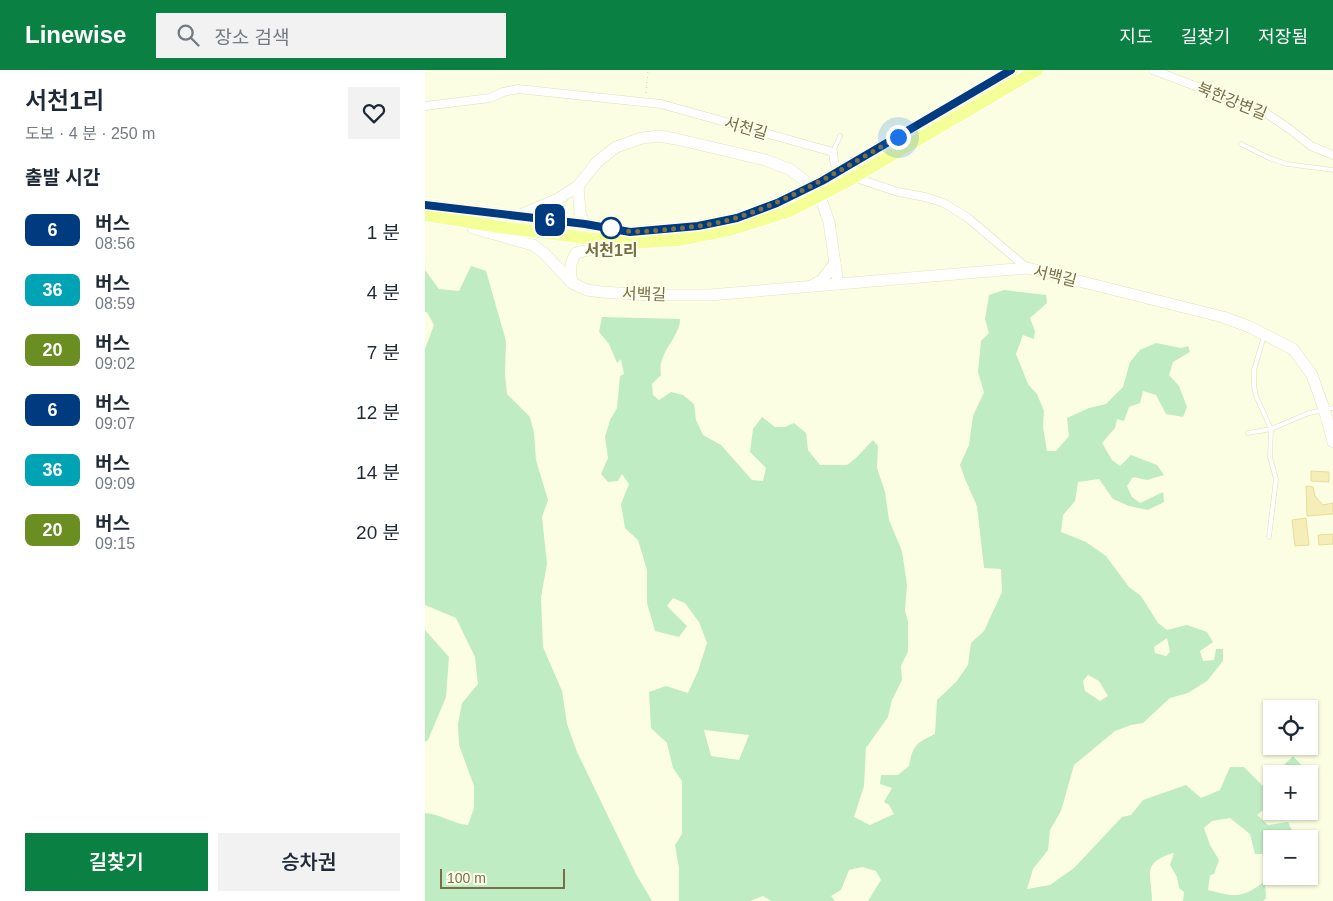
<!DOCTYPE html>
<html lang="ko">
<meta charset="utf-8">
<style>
body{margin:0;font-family:Helvetica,"Noto Sans KR",sans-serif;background:#f2f2f3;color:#1f2937;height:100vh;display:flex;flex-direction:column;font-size:19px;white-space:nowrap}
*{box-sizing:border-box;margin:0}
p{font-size:16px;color:#747a83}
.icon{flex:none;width:28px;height:28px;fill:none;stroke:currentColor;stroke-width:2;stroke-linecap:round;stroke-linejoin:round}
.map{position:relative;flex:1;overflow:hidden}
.drawer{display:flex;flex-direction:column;background:#fff;width:425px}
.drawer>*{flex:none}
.badge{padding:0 10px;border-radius:8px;font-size:18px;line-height:32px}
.fabs{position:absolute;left:838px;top:630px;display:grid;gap:10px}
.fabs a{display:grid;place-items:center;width:55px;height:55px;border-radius:0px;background:#fff;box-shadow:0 1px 4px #0004;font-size:25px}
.scale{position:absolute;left:15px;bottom:12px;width:125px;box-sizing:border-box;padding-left:5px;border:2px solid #776f47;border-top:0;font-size:14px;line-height:18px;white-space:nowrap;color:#776f47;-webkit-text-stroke:4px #fdffea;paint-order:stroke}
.you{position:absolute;width:25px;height:25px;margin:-12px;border:4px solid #fff;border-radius:50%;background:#1a73e8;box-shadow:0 0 0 8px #1a73e833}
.map>.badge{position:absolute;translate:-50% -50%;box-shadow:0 0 0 2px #fff}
h2{padding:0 25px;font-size:19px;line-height:45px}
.round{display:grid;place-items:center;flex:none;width:52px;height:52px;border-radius:0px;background:#f2f2f3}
.head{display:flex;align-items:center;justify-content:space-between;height:85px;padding:0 25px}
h1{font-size:24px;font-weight:600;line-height:38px}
.primary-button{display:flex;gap:10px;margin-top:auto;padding:10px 25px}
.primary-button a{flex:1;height:58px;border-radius:0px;background:#0b8043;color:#fff;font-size:20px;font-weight:600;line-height:58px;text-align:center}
.primary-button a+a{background:#f2f2f3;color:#1f2937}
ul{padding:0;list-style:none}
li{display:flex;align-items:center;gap:15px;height:60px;padding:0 25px}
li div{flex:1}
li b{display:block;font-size:19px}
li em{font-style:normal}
li .badge{min-width:55px;font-weight:700;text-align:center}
header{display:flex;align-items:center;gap:30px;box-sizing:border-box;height:70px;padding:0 25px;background:#0b8043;color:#fff}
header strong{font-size:24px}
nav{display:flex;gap:28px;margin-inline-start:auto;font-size:18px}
.search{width:350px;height:45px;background:#f2f2f3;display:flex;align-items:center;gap:12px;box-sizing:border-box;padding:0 18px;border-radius:0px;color:#747a83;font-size:19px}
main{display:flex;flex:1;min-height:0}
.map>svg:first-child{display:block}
.green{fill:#c0ecc3;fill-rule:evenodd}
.building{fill:#f5eeb8;stroke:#e8dd98}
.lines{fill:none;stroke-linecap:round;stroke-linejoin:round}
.lane-casing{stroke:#e0deba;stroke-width:5}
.street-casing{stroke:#e0deba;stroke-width:9}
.secondary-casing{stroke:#e5e3b8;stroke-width:12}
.primary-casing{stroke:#fff;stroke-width:14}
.path{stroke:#dad29b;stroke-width:1;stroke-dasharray:1 4;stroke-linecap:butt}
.lane{stroke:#fff;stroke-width:4}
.street{stroke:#fff;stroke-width:8}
.secondary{stroke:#fff;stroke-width:11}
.primary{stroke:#f4ff98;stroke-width:12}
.primary-bridge-casing{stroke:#fff;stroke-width:14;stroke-linecap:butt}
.primary-bridge{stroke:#f4ff98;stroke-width:12}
.line-casing{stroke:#fff;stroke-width:11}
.line{stroke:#003b80;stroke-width:8}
.walk{stroke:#776f47;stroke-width:5;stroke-dasharray:0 9}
.stop-dot{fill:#fff;stroke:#003b80;stroke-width:2.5}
.labels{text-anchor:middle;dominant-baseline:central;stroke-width:4;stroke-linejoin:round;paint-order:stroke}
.street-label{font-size:16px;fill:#776f47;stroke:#fdffea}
.stop-label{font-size:16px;font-weight:bold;fill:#776f47;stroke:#fdffea}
</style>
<header>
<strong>Linewise</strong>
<div class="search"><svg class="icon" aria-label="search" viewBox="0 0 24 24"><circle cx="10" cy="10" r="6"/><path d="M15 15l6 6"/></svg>장소 검색</div>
<nav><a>지도</a><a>길찾기</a><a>저장됨</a></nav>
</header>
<main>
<section class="drawer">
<div class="head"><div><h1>서천1리</h1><p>도보 · 4 분 · 250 m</p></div><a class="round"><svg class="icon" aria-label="heart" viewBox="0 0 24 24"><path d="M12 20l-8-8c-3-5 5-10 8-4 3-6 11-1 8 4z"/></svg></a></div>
<h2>출발 시간</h2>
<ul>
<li><span class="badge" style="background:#003b80;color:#fff">6</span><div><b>버스</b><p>08:56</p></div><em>1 분</em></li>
<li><span class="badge" style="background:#00a3b4;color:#fff">36</span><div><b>버스</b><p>08:59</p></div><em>4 분</em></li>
<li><span class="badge" style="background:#6b8e23;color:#fff">20</span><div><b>버스</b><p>09:02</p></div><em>7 분</em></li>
<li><span class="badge" style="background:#003b80;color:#fff">6</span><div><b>버스</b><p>09:07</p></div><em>12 분</em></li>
<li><span class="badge" style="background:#00a3b4;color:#fff">36</span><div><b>버스</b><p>09:09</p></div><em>14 분</em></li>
<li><span class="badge" style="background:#6b8e23;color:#fff">20</span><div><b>버스</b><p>09:15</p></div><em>20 분</em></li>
</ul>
<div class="primary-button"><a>길찾기</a><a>승차권</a></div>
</section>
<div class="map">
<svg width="908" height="831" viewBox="0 0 908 831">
<rect width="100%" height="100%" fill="#fbfee2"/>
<g class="green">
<path d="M46,196L61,201L81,271L80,304L82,324L105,347L109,363L111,390L123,430L117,447L122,494L116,527L118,577L137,621L142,654L152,682L211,804L227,831H0V743C16,744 28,754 43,755L49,738V716L34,675L33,654L37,633L53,614L50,587L31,548L0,535V279L9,255L2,242H0V200L14,219L34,221Z"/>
<path d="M579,220L621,225L622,233L605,248L610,261L609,269L598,265L591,284L603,314L612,324L619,341L618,357L622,381H631L644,366L642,348L664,338L681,334L698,317L705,292L715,280L731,273L756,278L763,276L765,282L748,292L744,305L754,316L762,337L758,347L741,344L731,325L718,321L715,333L704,337L699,351L692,349L690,358L677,373L687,390L695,396L706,385L732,395L739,405L722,410L708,407L702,416L707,427L715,433L738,422L739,432L723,440L704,436L688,429L674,409L653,412L650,431L638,445L636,462L661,472L681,486L704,517L716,526L733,553L742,560L762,555L782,562L788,572L775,581L778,591L789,590L791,579H798V591L782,611L763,623L745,628L718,653L706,655L690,661L649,695L636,741L625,760L623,780L608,799L602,819L625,815L649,798L697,747L706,745L718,730L761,715L776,728L795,720L805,697H819L839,717L846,713V734L832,745L843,755L863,752L871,769H859L857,765L846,768L839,784H830L825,764L805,748L787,751L779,758L785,775L794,790L789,804L785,805L783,820C810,827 817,829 840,811L841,828L838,831H758L759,822L754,818L752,807L745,795L749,783C715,793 727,804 727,831H443L456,810L451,801L437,797L424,800L416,820L406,826L410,831H346L338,826L325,831H254V798L250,775L257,764V711L248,698L242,673L226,658L224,622L241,616L263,623L273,601L282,573L274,552L260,533L248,528L242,536L262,556L254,567L230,561L222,533V500L213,470L200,458L196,434L204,414L197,404L193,411L183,412L176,404L183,388L180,367L185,350L192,338L195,306L199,304L196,289L192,293L184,274L174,262L177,247L255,249C255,268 232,282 236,305L227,314L228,325L234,330L246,322L258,325L269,334L271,350L278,365L296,375L327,410L338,411L341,398L325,382L328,359L337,347L350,357H360L369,353L381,363L383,380L395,395H422L431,388L448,370L453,376L452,398L460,422L464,450L477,481L482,515L480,540L483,552V581L476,596L477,610L467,630L463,647L441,678L439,716L429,747L445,755L469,744L464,735L459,732L467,718L455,714L456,705H473L484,696C488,674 492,673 510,664L512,630L531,612L543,595L546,573L559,561L577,522L576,499L559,498L552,436L540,409L535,395L544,375L548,346L559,322L553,302L556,271L564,263L560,249L564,225ZM742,568L745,582L741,586L730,583L729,577ZM663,605L674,611L683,626L675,631L660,621L658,611ZM279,660L324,665L314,690L286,686Z"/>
<polygon points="0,560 24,587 21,627 3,670 0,672"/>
<polygon points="868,686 892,712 887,726 884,726 884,704 855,704 858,696"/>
</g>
<g class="building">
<polygon points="886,401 904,402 904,412 886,411"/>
<polygon points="881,416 888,417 890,426 898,435 908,433 908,444 882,446"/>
<polygon points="881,448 884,475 870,476 867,450"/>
<polygon points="908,464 908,474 894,475 893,465"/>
</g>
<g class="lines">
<g class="lane-casing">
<g id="lane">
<polyline points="816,74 844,88 862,94 908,100"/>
<polyline points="408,82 415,66"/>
<polyline points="839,266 829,300 829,316 831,326 846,359 845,387 851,409 844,467"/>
<polyline points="823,363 846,359 884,343 908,338"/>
</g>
</g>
<g class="street-casing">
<g id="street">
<polyline points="728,0 841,43 866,60 886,76 908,85"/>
<path d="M0,36L65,28L78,22L93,19L236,34L408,82C409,91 409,98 418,103"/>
<polyline points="428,107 473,122 500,127 519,133 543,148 602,198"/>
</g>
</g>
<g class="secondary-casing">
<g id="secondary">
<polyline points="153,116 155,143 160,154"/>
<polyline points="93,146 133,129 153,116 172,92 191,77 217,68 234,66 251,69 340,90 364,99 379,110 397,132 404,152 413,214"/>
<path d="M48,158L108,175L119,183L147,213C145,201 144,194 151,183L190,174"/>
<polyline points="147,213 162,220 177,222 224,225 285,225 602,198 798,247 825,257 868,279 887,305 899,339 908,372"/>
<polyline points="386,216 397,210 410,193"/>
</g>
</g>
<g class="primary-casing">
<g id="primary">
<polyline points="0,135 160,154 205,162 273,156 312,148 352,133"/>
<polyline points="0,145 74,157 201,173 253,170 304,160 365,141"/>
</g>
</g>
<polyline class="path" points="221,23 223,0"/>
<use href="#lane" class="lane"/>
<use href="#street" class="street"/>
<use href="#secondary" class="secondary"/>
<use href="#primary" class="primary"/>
<g class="primary-bridge-casing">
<g id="primary-bridge">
<polyline points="352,133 397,111 587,0"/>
<polyline points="365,141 421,112 612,0"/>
</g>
</g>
<use href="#primary-bridge" class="primary-bridge"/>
</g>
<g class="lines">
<g class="line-casing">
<polyline id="line" points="0,135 160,154 205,162 273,156 312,148 352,133 397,111 586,0"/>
</g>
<use href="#line" class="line"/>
<path class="walk" d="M186,158C205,164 227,161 246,159C269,157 292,154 314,147C371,128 421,97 473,67"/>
</g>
<circle class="stop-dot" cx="186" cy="158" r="10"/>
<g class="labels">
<g class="street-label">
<text transform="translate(807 31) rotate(22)">북한강변길</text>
<text transform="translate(321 58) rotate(16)">서천길</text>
<text transform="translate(630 206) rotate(14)">서백길</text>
<text transform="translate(219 224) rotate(2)">서백길</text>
</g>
<g class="stop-label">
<text x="186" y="180">서천1리</text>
</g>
</g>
</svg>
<div class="fabs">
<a><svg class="icon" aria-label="locate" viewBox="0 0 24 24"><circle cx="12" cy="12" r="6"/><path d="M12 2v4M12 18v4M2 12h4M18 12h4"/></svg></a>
<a>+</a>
<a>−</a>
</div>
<div class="scale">100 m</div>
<div class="you" style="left:473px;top:67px"></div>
<b class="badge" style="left:125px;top:150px;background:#003b80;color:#fff">6</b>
</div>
</main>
